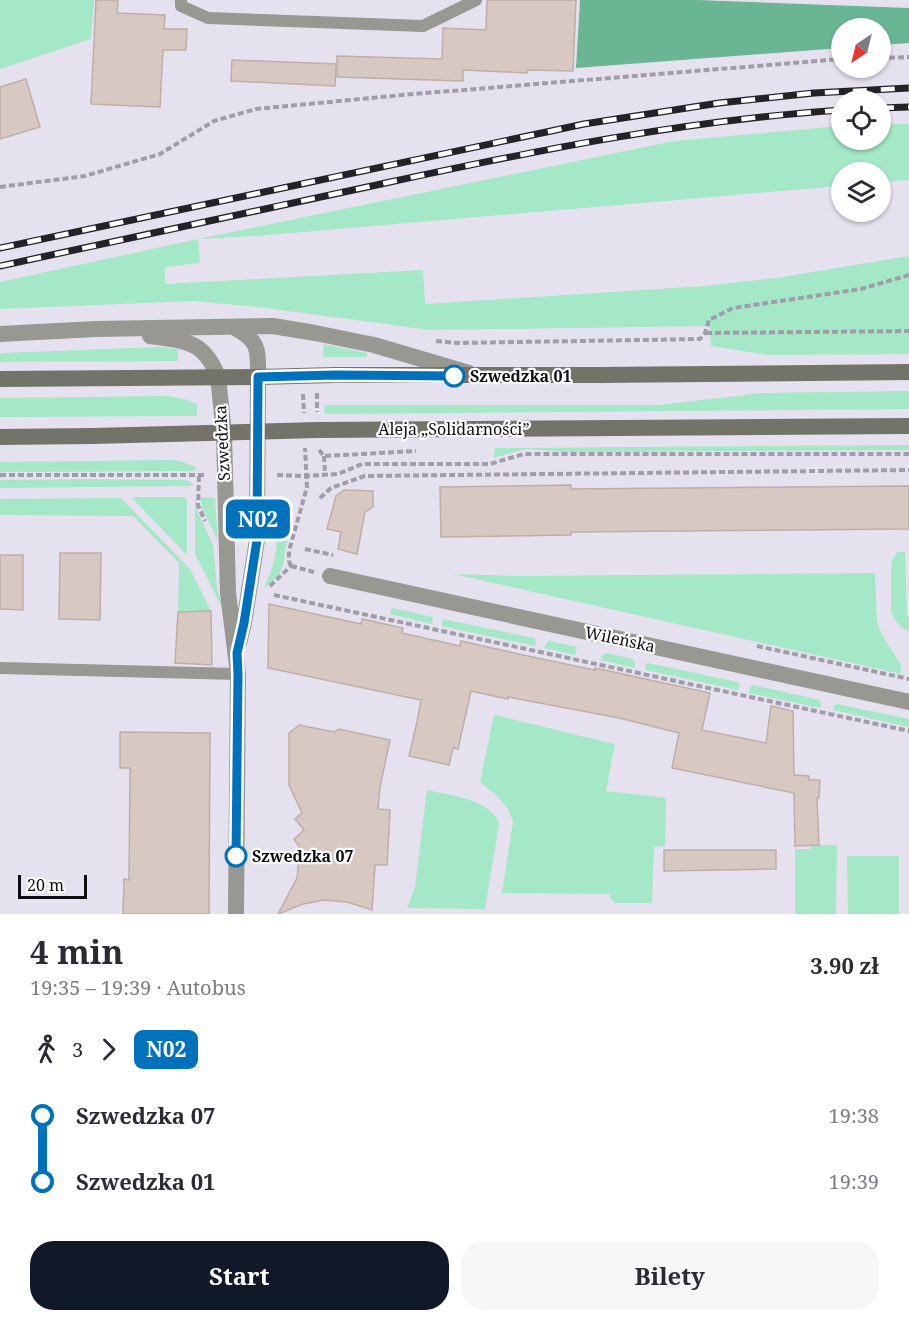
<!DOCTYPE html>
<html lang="pl">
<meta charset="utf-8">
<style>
body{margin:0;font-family:"Noto Serif",serif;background:#f7f7f7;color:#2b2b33;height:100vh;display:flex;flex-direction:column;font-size:22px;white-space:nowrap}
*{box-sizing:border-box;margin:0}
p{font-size:20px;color:#7c7c81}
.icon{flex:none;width:33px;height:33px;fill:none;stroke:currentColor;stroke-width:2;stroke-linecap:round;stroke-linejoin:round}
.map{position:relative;height:914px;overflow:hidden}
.side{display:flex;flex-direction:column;background:#fff;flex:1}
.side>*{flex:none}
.badge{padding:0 12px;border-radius:9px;font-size:21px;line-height:39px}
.needle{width:39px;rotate:215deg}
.fabs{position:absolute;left:831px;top:18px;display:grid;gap:12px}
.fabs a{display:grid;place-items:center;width:60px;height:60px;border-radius:50%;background:#fff;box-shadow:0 2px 4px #0004;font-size:30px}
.scale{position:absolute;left:18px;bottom:15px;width:69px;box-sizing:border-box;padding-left:6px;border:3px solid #0e0c11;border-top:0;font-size:16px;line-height:21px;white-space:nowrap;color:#0e0c11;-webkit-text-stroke:4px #fff;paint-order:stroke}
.map>.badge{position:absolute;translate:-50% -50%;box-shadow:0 0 0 3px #fff}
.legs{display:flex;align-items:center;gap:9px;height:66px;padding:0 30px;font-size:20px}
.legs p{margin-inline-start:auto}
.summary{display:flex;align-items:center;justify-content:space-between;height:102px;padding:0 30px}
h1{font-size:33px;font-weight:700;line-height:45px}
.primary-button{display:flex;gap:12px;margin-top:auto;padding:12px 30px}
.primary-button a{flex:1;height:69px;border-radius:24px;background:#111827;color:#fff;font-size:24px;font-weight:700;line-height:69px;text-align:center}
.primary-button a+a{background:#f7f7f7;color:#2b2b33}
ul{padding:0 30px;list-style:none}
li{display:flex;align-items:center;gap:21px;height:66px;font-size:22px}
li i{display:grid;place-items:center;width:9px;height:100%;margin:0 8px;background:currentColor}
li i::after{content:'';width:15px;height:15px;margin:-8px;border:4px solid;border-radius:50%;background:#fff}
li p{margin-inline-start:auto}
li:first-child i{background:linear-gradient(#0000 50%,currentColor 0)}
li:last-child i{background:linear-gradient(currentColor 50%,#0000 0)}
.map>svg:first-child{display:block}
.green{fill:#a4e8c8}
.forest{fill:#69b594}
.building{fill:#d7c8c1;stroke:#bdaea8;stroke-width:1.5}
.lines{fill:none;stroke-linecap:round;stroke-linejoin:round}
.path{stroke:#a19da8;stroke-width:4;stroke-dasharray:6 3;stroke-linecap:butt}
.service{stroke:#989791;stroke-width:12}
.minor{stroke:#989791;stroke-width:16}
.tertiary{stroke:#989791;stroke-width:16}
.secondary{stroke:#74736a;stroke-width:16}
.rail-casing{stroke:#242228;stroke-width:7}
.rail{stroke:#fff;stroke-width:4.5;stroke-dasharray:14;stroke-linecap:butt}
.line-1-casing{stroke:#fff;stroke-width:14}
.line-1{stroke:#0072bc;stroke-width:9}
.stop-1-dot{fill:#fff;stroke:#0072bc;stroke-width:3}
.labels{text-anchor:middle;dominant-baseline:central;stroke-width:4.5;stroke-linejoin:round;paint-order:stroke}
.stop-label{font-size:16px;font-weight:bold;fill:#0e0c11;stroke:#fff;text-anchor:start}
.street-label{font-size:16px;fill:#0e0c11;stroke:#fff}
</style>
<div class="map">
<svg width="909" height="914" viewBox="0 0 909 914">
<rect width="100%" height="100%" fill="#e6e1ef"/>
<g class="green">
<polygon points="0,0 94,0 91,39 0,69"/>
<polygon points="881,124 909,124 909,180 881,182 880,172 842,172 841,186 256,236 198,239 200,263 165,267 165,284 423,270 425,304 704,286 783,277 909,256 909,354 769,355 711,346 709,326 430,330 266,308 194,301 0,309 0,282 198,239 674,141 841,126 842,140 880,140"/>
<polygon points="323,344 367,353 367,357 323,357"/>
<polygon points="160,347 178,349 178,361 0,362 0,353"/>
<polygon points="909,391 909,409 325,414 324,405 659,405 762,393"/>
<polygon points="168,396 184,399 197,404 197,416 0,417 0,398"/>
<polygon points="909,445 909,450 568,452 525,449 494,458 495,448"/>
<polygon points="171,460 181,461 197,468 195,470 191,471 0,472 0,462"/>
<polygon points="86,479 184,480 189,481 194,486 0,488 0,480"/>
<polygon points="131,497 184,497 187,500 187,555"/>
<polygon points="195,497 198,513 213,545 217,588 223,609 195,554"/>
<polygon points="200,497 215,498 218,541 203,510"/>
<polygon points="121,498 190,569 211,611 178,612 179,563 133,516 0,515 0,499"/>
<path d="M277,532L289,535C280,563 291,568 264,588C274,566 277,556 277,532Z"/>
<path d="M897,552H905L907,616H909V631C900,629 895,620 891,612V568L892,561Z"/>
<polygon points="875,573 877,622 882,635 901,665 901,674 453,574 516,576"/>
<polygon points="392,608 433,617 432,624 390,614"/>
<polygon points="443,619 534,638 536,641 535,646 441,626"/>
<polygon points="548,641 577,647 575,655 544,648"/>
<polygon points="606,653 633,659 635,663 634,668 601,660 602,655"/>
<polygon points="648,663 738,682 740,685 738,690 645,670 645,665"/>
<polygon points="753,685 820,700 821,704 820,708 749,693 750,687"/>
<polygon points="837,704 909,719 909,727 833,710 834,706"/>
<polygon points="494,715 615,744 606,791 666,798 665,846 654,847 652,903 615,903 610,898 611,894 502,893 513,821 508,809 497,796 480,782"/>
<path d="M427,790C449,795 490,799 499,823L485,909L407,908L415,887Z"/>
<polygon points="811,845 837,845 836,914 795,914 795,849 811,849"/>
<polygon points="847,856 899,856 899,914 848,914"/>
</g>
<polygon class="forest" points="580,0 696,0 909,8 909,43 881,45 880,28 842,28 841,48 576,68"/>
<g class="building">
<polygon points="96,0 118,0 117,13 165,15 164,29 187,29 186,50 163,50 160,107 91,104"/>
<polygon points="487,0 576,0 573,71 527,70 527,73 463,70 463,81 337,77 337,56 442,59 443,28 486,30"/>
<polygon points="232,60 336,64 335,86 231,81"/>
<polygon points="26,79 40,127 0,139 0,87"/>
<polygon points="571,485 571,489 909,486 909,529 571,532 571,535 441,537 440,487"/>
<polygon points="344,490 373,491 373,507 365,512 357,554 338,549 341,532 327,529 336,496"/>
<polygon points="60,553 101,553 100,620 59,619"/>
<polygon points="0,555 23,555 23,610 0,609"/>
<polygon points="269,604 361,624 362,619 403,628 402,633 460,646 461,641 537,658 595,670 595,668 710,693 702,730 766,743 771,706 793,711 794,775 809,776 809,780 820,780 819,798 817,798 819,845 795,846 794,793 672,768 679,733 619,718 508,697 508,699 471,691 458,749 453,748 449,765 409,756 417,722 421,700 268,668"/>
<polygon points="211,611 212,665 175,663 178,612"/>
<polygon points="299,725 334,732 339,729 390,740 380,787 378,809 390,810 387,865 375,865 372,910 347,902 324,900 303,904 278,914 297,878 300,848 294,839 304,830 295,819 302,813 289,785 289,733"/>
<polygon points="120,732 210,733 209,914 123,914 124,879 129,880 130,768 120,768"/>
<polygon points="664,850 776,850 776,869 664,871"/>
</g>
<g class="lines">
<g class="path">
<polyline points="880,58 909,57"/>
<polyline points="0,187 85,176 160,154 214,121 256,109 402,95 842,59"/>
<polyline points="706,333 909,331"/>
<polyline points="436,341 457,343 700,339 705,333 709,320 733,308 861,289 909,275"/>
<polyline points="317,393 317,412"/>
<polyline points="303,394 304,413"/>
<polyline points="319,450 324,456 416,451"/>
<polyline points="324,456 325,474"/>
<polyline points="0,475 207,475"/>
<polyline points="277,475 305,476 338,474 362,464 490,464 524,454 909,454"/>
<polyline points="199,476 198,505 205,521"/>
<polyline points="320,498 331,488 365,476 909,470"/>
<polyline points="305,549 333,555"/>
<polyline points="291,566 289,561 289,551 307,487 305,448"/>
<polyline points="291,566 314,572"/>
<polyline points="270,586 291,566"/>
<polyline points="274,595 909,731"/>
<polyline points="757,646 909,679"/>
</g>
<g class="service">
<polyline points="181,0 181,6 208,18 423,26 476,0"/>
<polyline points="0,668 238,674"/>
</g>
<g class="minor">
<path d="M233,327C260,341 258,349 258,377"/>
<polyline points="0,334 96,329 273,326 315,333 374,345 469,373"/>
<path d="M150,336C185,341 204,340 218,377"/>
<polyline points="330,576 909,702"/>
</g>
<g class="tertiary">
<polyline points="218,377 224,433 228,593 238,674 236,914"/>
<polyline points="239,643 244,623 257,540 258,377"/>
</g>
<g class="secondary">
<polyline points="0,379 258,377 335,375 598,375 909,372"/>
<polyline points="0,437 93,436 318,430 909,426"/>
</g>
<g class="rail-casing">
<g id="rail">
<polyline points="880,108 909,107"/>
<polyline points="0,248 584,124 719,103 814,93 909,88"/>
<path d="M0,266C127,239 254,211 381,184C533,151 686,120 842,110"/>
</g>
</g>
<use href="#rail" class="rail"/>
</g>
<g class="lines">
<g class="line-1-casing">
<polyline id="line-1" points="236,856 238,674 237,653 244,623 257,540 258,377 335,375 454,376"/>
</g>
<use href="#line-1" class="line-1"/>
</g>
<g class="stop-1-dot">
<circle cx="454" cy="376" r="10"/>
<circle cx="236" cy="856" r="10"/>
</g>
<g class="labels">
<g class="stop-label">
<text x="470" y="376">Szwedzka 01</text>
<text x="252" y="856">Szwedzka 07</text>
</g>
<g class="street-label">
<text x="454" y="429">Aleja „Solidarności”</text>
<text transform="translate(222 443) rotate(-93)">Szwedzka</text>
<text transform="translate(620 639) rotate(12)">Wileńska</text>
</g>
</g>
</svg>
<div class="fabs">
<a><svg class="needle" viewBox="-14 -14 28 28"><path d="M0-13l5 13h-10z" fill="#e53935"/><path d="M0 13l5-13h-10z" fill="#7c7c81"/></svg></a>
<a><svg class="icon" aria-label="locate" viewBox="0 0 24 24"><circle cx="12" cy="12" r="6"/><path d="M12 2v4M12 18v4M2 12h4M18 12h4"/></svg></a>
<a><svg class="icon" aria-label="layers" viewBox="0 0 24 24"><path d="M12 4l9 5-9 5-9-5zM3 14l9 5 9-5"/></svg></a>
</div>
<div class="scale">20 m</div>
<b class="badge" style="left:258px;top:519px;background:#0072bc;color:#fff">N02</b>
</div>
<section class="side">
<div class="summary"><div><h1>4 min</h1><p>19:35 – 19:39 · Autobus</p></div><b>3.90 zł</b></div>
<div class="legs"><svg class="icon" aria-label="walk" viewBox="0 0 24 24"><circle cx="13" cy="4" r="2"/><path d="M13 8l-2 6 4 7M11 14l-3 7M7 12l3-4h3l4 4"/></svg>3<svg class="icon" aria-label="forward" viewBox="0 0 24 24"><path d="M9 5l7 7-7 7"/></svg><b class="badge" style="background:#0072bc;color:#fff">N02</b></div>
<ul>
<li><i style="color:#0072bc"></i><b>Szwedzka 07</b><p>19:38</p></li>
<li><i style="color:#0072bc"></i><b>Szwedzka 01</b><p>19:39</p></li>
</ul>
<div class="primary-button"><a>Start</a><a>Bilety</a></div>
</section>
